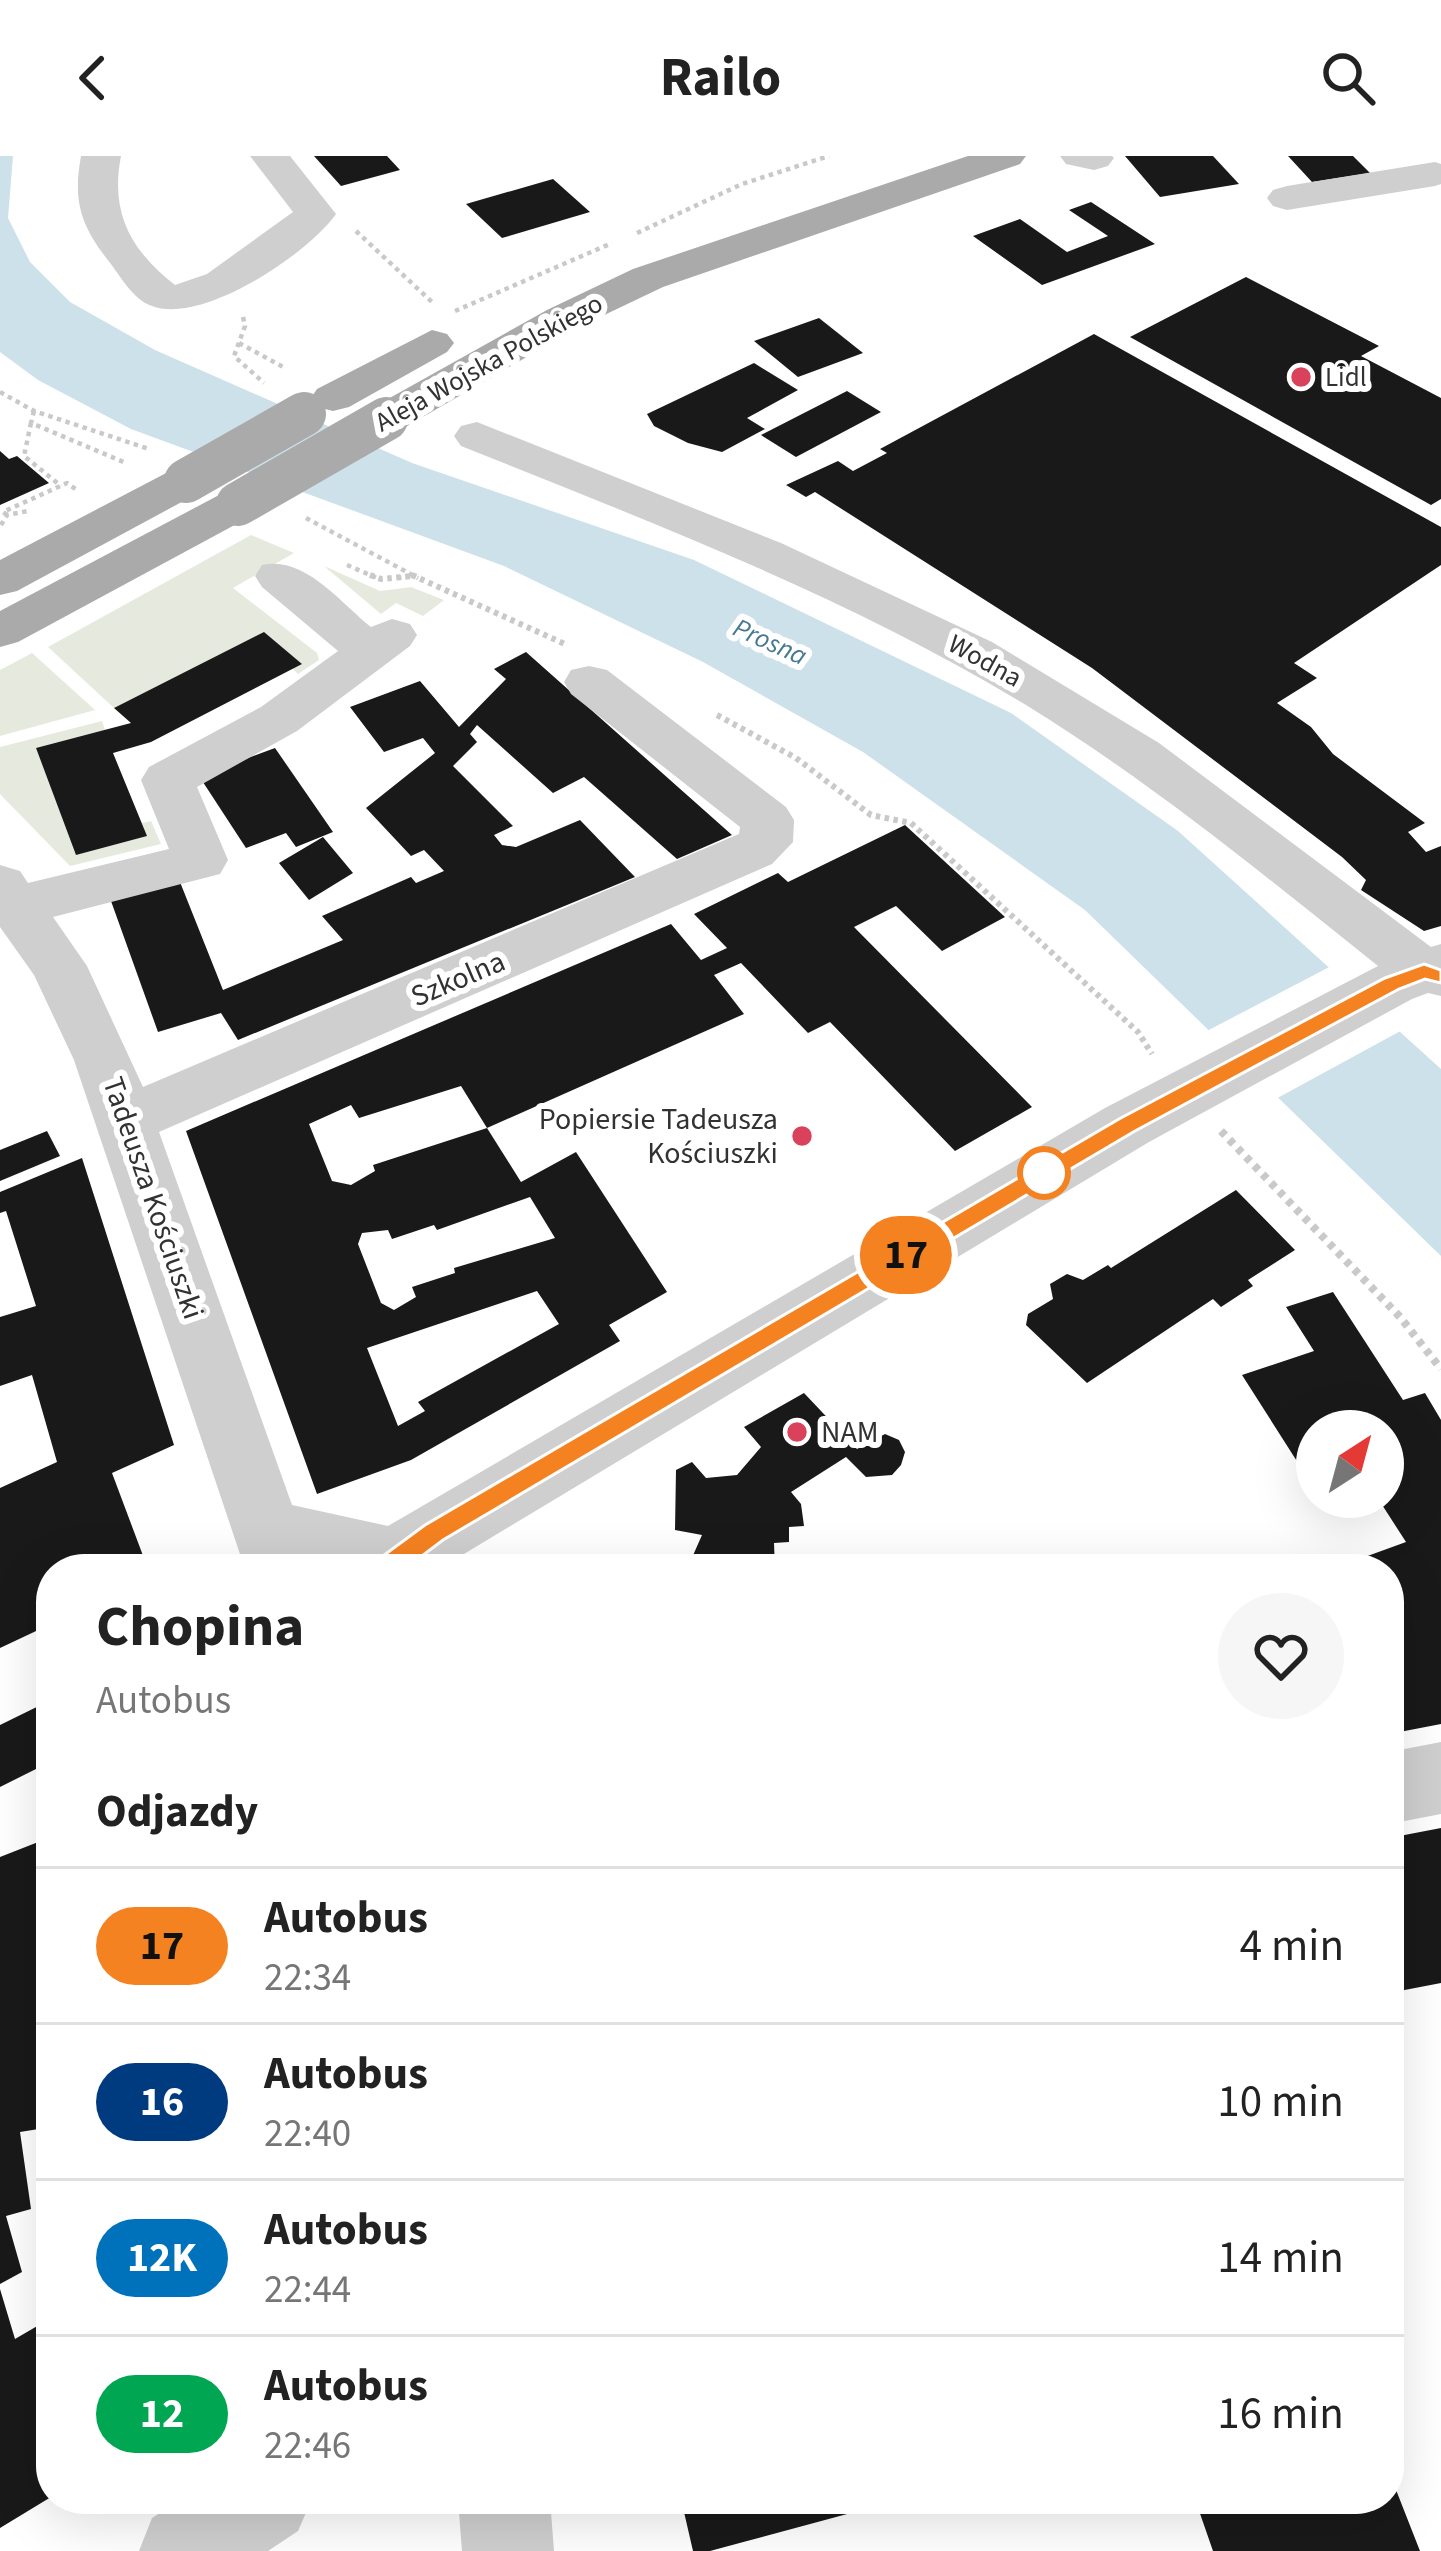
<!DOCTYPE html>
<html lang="pl">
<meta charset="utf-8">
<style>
body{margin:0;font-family:"Source Sans 3",sans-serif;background:#f6f6f6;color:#222;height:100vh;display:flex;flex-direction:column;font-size:45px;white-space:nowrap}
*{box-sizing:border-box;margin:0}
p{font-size:39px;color:#767676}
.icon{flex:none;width:66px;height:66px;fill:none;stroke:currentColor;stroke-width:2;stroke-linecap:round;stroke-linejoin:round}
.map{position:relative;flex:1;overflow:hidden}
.details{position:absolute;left:36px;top:1398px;width:1368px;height:960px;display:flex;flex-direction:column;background:#fff;border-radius:48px;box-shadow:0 12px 48px #0002}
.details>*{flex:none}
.badge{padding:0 24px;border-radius:39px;font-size:42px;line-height:78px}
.needle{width:78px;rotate:36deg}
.buttons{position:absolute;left:1296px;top:1254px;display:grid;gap:24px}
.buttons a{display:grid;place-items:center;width:108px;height:108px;border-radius:50%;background:#fff;box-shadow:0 12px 48px #0002;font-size:60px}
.map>.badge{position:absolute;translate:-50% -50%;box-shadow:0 0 0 6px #fff}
h2{padding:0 60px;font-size:45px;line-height:108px}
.round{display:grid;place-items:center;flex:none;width:126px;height:126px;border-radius:63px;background:#f6f6f6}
.head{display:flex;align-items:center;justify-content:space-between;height:204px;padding:0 60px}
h1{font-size:57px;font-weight:700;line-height:90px}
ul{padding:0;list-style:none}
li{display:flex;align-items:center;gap:36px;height:156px;padding:0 60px;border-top:3px solid #e0e0e0}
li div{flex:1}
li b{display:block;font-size:45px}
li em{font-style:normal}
li .badge{min-width:132px;font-weight:700;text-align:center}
header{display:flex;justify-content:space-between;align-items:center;height:156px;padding:0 60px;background:#fff;font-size:54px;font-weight:700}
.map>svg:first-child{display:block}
.green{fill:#e6eade}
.water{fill:#cce1e9}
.pier{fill:#fff}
.building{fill:#191919;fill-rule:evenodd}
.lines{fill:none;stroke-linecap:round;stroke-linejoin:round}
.path-far2{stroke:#c9c9c9;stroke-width:4.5;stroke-dasharray:4.5 4.5;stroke-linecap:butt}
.path-far1{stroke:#c9c9c9;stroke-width:6;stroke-dasharray:4.5 4.5;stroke-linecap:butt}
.path{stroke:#c9c9c9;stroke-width:8;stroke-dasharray:6 6;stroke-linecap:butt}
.minor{fill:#cfcfcf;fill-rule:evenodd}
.major{fill:#aaa;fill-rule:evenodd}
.major-bridge{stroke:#aaa;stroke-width:44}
.line{fill:#f58220;stroke:#fff;stroke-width:3}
.poi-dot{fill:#da425c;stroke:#fff;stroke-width:4.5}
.stop-dot{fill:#fff;stroke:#f58220;stroke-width:6}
.labels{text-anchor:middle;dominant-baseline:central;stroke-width:12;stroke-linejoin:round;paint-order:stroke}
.far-street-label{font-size:27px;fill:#323232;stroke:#fff}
.far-poi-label{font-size:27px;fill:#323232;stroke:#fff;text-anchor:start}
.far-water-label{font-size:27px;font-style:italic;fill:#44798f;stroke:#fff}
.street-label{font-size:30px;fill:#323232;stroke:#fff}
.poi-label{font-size:30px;fill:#323232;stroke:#fff;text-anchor:end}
</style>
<header><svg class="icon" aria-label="back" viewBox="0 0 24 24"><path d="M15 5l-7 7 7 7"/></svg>Railo<svg class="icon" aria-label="search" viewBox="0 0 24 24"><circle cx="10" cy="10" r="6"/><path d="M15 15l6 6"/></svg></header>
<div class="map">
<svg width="1441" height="2395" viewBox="0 0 1441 2395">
<rect width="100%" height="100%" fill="#fff"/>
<g class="green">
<polygon points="251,379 294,397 233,432 317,497 319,504 298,518 292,512 301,507 264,477 114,552 48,491"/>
<polygon points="324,410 380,435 411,431 444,444 423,460 396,447 381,458"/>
<polygon points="32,497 95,554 0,580 0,514"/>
<polygon points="102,565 105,574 36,592 76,699 146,680 142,667 151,665 161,688 70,710 0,638 0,591"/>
</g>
<polygon class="water" points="0,0 13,0 8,62 30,106 70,146 155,194 412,307 694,404 1011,557 1178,675 1441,913 1441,1100 1085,754 863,596 703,506 504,410 131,273 38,224 0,196"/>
<polygon class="pier" points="1335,808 1406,872 1272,945 1203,877"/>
<g class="building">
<polygon points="314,0 387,0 400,14 341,30"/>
<polygon points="1125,0 1213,0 1239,28 1160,41"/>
<polygon points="1288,0 1353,0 1370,17 1312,26"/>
<polygon points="553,23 590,56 502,82 466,48"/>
<polygon points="1091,46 1155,88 1042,129 973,80 1020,63 1067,96 1108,80 1069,54"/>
<polygon points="1246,121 1379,190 1361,200 1441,242 1441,343 1431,349 1130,181"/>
<polygon points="819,162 863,197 798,221 754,185"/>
<polygon points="1094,178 1441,371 1441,409 1294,507 1317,522 1277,547 1311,571 1333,598 1425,667 1408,676 1426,696 1441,690 1441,770 1424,775 1361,734 1366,724 1342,701 1092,512 815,336 806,341 786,329 838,305 853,315 887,297 880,293"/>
<polygon points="754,207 798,234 747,262 765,273 722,296 688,287 654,270 647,258"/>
<polygon points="847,235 881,256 796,301 761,279"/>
<polygon points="0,295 9,303 17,300 49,327 0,349"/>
<polygon points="264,476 302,508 151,586 113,597 147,680 76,699 36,592 131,567 114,552"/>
<polygon points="526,496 732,679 677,703 584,621 553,637 477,569 470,578 477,586 453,610 513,670 494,679 502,689 516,691 580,664 635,721 238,884 221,857 158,876 111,745 180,726 223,834 343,784 322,760 411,721 416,727 444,715 424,694 411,700 366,652 435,597 423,582 384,596 350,551 420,525 459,571 506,523 494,513"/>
<polygon points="275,592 333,676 296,691 286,677 246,692 199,620"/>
<path d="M905,669L1005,761L942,795L896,750L854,771L1032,951L955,995L830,866L808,877L741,807L714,819L744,858L487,972L461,930L359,962L351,949L309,968L332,1025L351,1029L375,1015L373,1009L487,972L521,1026L576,996L667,1136L609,1169L620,1185L411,1304L317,1338L186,975L671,768L701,804L727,792L694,758L778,717L788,726ZM530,1041L555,1082L454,1112L455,1117L412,1131L416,1141L394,1154L381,1147L358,1088L362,1077L388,1074L392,1083L434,1069L437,1074ZM537,1135L559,1168L418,1246L425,1255L398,1270L367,1192Z"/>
<polygon points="323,681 353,717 309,744 279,707"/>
<polygon points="47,975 60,1000 0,1025 0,994"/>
<polygon points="82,1002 174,1289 112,1317 148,1413 51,1413 51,1468 0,1492 0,1332 57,1306 32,1219 0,1230 0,1161 36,1150 6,1055 0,1057 0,1036"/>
<polygon points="1236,1034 1295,1094 1248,1124 1253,1130 1221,1151 1213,1143 1087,1227 1026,1169 1028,1158 1053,1143 1050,1128 1067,1118 1083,1124 1108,1109 1111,1112"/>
<polygon points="1333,1136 1403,1244 1425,1237 1441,1264 1441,1568 1389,1578 1389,1413 1355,1413 1351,1406 1406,1386 1377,1341 1383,1341 1383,1275 1317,1275 1317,1311 1313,1305 1300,1310 1242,1219 1314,1195 1286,1151"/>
<polygon points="804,1237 857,1293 885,1278 899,1284 905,1296 901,1309 892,1319 866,1321 846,1301 791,1336 801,1348 804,1370 789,1371 789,1386 774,1387 775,1413 687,1413 702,1379 675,1374 676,1314 692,1306 706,1322 737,1319 761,1291 744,1271"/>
<polygon points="51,1544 48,1607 0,1631 0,1569"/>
<polygon points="1441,1672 1441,1827 1389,1837 1389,1682"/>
<polygon points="51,1681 51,1971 20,1976 31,2053 6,2060 22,2116 0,2128 0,1701"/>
<polygon points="0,2133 15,2183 51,2162 51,2341 0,2372"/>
<polygon points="1389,2316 1420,2395 1213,2395 1196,2346 1389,2343"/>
<polygon points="681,2343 899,2343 899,2344 710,2395 693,2395"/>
</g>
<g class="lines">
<g class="path-far2">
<polyline points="356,75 432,146"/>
<polyline points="637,77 742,28 829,0"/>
<polyline points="455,155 612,87"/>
<polyline points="243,161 245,170 234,200 264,227"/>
<polyline points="239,187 285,212"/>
<polyline points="0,236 34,255 149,293"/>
<polyline points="34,255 31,267 126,307"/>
<polyline points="31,267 24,300 61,330"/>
<polyline points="7,359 3,356 67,327 77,334"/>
<polyline points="306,362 418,422"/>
<polyline points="1,369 7,359 28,355"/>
<polyline points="347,409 377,422"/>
<polyline points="397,422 413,420"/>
</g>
<g class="path-far1">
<polyline points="370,419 381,423 413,420"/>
<polyline points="412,419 567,489"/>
<polyline points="717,559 796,602 871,659 911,667 1138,876 1152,898"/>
</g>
<polyline class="path" points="1221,975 1400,1161 1441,1213"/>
<g class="minor">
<path d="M81,0H121C110,56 130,94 175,129L207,118L293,56L250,0H290L336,58C308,98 202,169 152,150C132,143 120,119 107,103C80,68 73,44 81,0Z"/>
<polygon points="1060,0 1112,0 1114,2 1108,10 1094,14 1066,8"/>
<polygon points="1435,6 1441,8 1441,28 1435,30 1287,54 1273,50 1267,42 1273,34 1287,30"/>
<path d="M477,266L781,387L992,486L1159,587L1431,791L1441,788V840L1428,837L1412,843L1149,986L439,1413H245L74,904L34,819L0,771V709L20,715L28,727L169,693L141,624L149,611L261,551L338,495L262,431L255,420L262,409C304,399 340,446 371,471L392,463L410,468L417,479L410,490L297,575L197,631L228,704L220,718L53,761L87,810L143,931L739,678L740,671L571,538L564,526L571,514L589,510L607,514L786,651L794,664L793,686L772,708L159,976L292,1349L388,1370L1105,952L1378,810C1264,719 1151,626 1026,549C848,441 653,367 461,290L454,280L461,270Z"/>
<polygon points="1441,1586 1441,1658 1389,1668 1389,1596"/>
<polygon points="182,2343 312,2343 298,2375 268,2395 139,2395 152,2362"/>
<polygon points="458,2343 550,2343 554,2395 462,2395"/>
</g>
<g class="major">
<polygon points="968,0 1026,0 1020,8 663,131 577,172 402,273 386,276 370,273 364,263 370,253 547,154 633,113"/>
<polygon points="432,174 447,178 454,187 447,196 349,251 333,255 317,251 311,242 317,233"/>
<polygon points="186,311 202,315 209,325 202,335 17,435 0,439 0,404 170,315"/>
<polygon points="238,334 255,338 261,348 255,358 18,486 0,491 0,455 221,338"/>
</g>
<g class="major-bridge">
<polyline points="186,325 304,258"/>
<polyline points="238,348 386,263"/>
</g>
</g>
<polygon class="line" points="1424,808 1441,814 1441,827 1425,823 1399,833 1135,975 443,1384 394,1421 376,1421 372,1413 376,1405 425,1369 1119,963 1385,822"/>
<g class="poi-dot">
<circle cx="1301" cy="221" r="12"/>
<circle cx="802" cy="980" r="12"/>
<circle cx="797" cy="1276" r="12"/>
</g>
<circle class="stop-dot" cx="1044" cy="1017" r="24"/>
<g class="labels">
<g class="far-street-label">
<text transform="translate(489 207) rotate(-29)">Aleja Wojska Polskiego</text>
<text transform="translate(985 505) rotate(29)">Wodna</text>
</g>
<g class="far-poi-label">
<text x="1325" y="221">Lidl</text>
</g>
<g class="far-water-label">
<text transform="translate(770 486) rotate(24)">Prosna</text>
</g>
<g class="street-label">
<text transform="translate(458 823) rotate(-23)">Szkolna</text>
<text transform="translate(153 1042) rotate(71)">Tadeusza Kościuszki</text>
</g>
<g class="poi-label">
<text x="778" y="963">Popiersie Tadeusza<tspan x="778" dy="34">Kościuszki</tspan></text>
<text x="821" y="1276" text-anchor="start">NAM</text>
</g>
</g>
</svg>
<div class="buttons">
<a><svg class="needle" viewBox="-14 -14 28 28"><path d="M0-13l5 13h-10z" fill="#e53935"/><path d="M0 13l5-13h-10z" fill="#767676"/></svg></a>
</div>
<b class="badge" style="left:906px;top:1099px;background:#f58220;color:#111">17</b>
<section class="details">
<div class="head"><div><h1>Chopina</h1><p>Autobus</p></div><a class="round"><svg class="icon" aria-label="heart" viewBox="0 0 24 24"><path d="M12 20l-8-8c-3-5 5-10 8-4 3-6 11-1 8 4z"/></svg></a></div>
<h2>Odjazdy</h2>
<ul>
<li><span class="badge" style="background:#f58220;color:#111">17</span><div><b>Autobus</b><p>22:34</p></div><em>4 min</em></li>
<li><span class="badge" style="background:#003b80;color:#fff">16</span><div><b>Autobus</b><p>22:40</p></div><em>10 min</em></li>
<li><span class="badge" style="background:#0072bc;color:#fff">12K</span><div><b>Autobus</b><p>22:44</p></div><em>14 min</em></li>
<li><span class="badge" style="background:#00a651;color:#fff">12</span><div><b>Autobus</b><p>22:46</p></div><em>16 min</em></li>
</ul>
</section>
</div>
